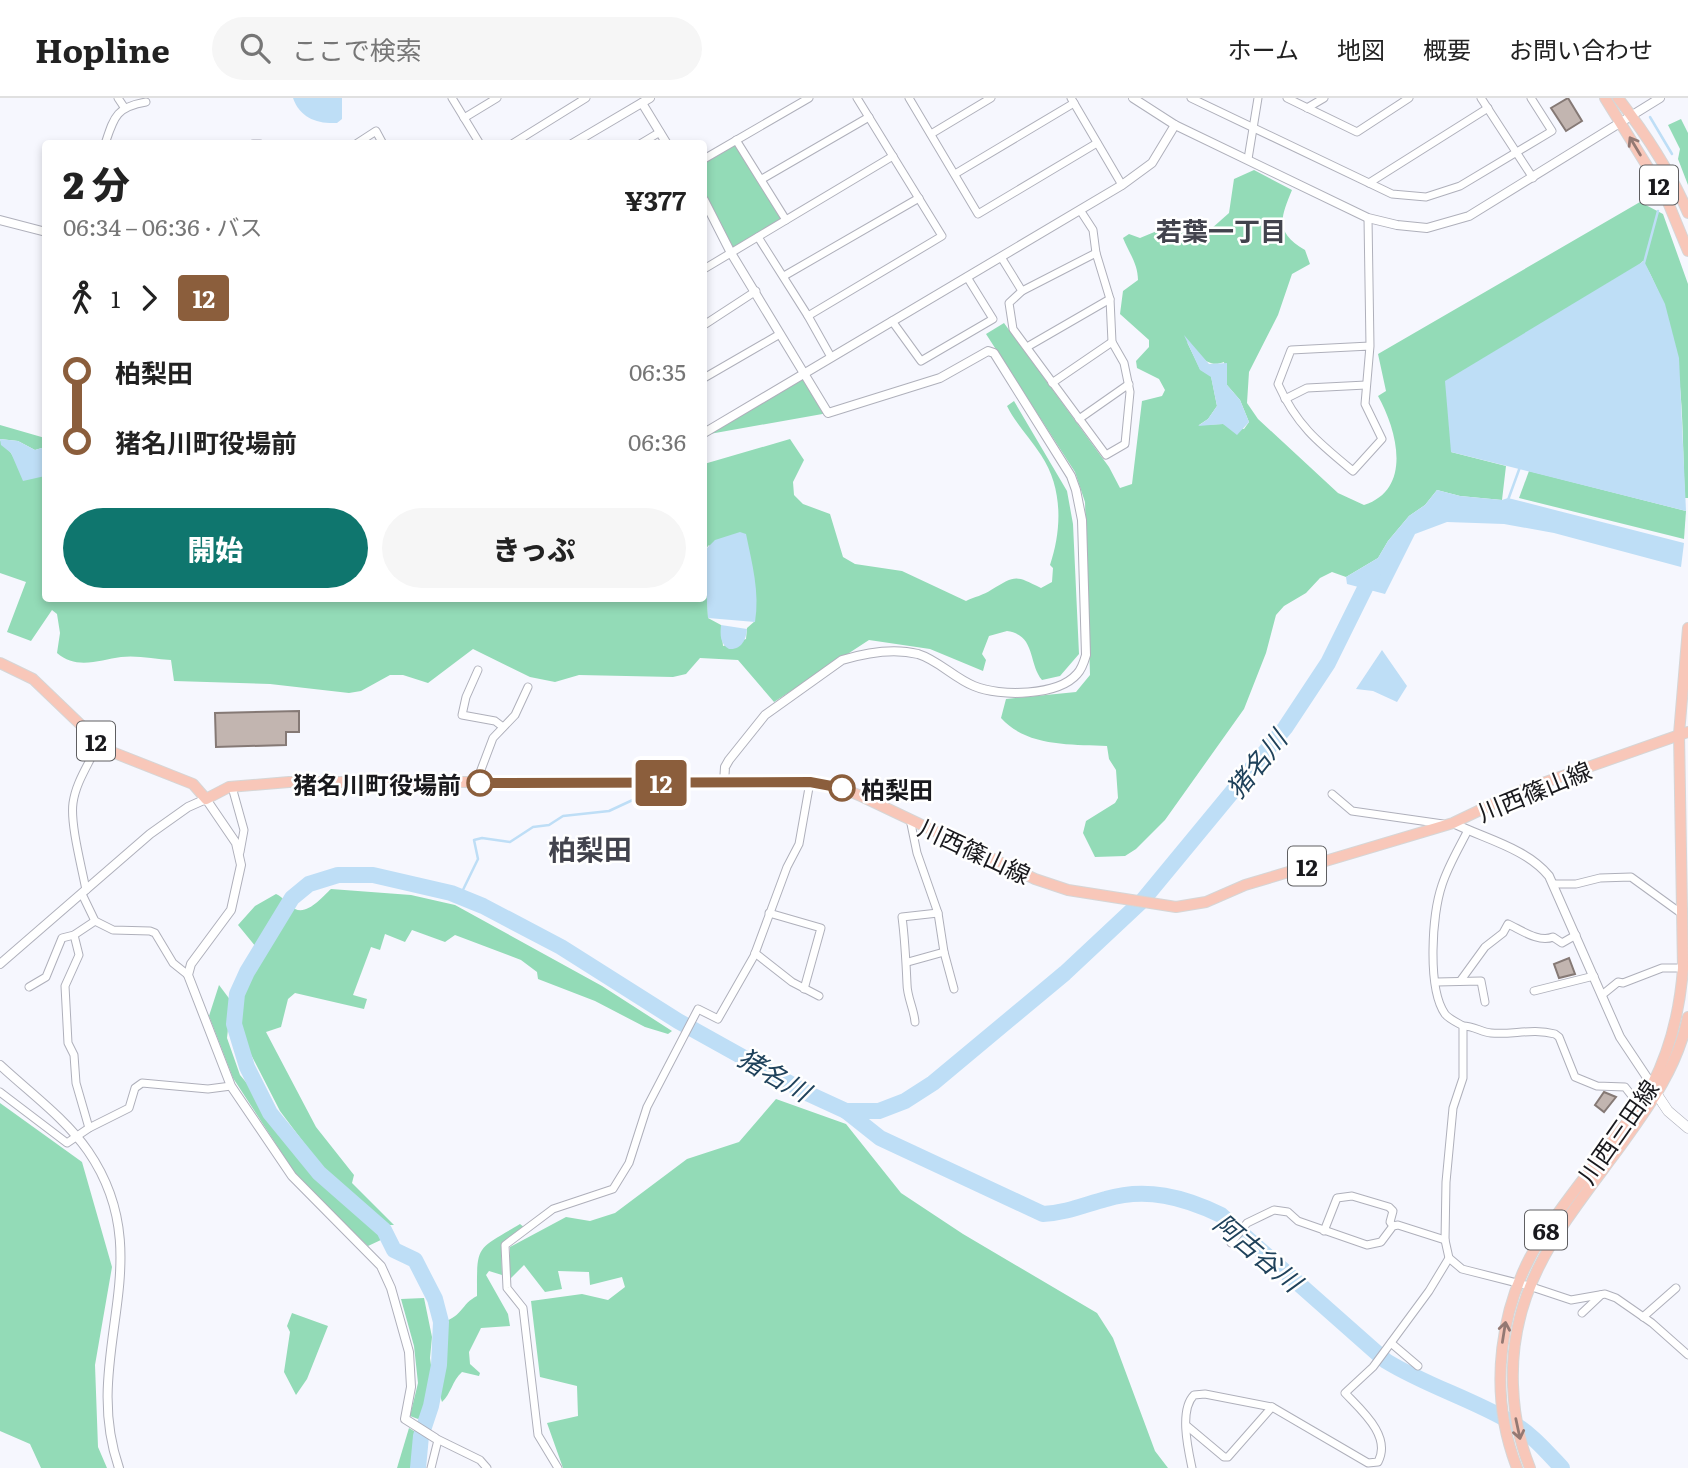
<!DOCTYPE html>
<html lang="ja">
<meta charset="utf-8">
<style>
body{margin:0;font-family:Literata,"Noto Sans JP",serif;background:#f6f6f6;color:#222;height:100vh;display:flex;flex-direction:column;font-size:26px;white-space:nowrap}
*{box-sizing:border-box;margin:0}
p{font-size:23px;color:#767676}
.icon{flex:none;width:38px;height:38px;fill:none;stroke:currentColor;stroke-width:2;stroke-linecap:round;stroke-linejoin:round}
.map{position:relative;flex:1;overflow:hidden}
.side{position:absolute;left:42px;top:42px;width:665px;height:462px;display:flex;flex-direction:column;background:#fff;border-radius:7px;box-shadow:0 4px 10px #0003}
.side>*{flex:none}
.badge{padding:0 14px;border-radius:5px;font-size:24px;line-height:46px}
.map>.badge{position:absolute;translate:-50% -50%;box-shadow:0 0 0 4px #fff}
.legs{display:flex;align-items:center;gap:10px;height:77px;padding:0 21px;font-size:23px}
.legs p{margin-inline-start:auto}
.headline{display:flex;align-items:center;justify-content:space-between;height:119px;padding:0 21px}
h1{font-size:38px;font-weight:800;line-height:52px}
.action{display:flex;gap:14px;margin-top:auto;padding:14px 21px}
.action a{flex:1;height:80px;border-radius:42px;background:#0f766e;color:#fff;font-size:28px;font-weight:800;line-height:80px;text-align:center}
.action a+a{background:#f6f6f6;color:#222}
ul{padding:0 21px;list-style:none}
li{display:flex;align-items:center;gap:24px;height:70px;font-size:26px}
li i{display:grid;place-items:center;width:10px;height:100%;margin:0 9px;background:currentColor}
li i::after{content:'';width:18px;height:18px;margin:-9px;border:5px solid;border-radius:50%;background:#fff}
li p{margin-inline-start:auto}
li:first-child i{background:linear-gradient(#0000 50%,currentColor 0)}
li:last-child i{background:linear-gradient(currentColor 50%,#0000 0)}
header{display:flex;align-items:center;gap:42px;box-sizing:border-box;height:98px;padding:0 35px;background:#fff;border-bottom:2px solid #e0e0e0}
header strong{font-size:33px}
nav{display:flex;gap:38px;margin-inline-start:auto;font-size:24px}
.search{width:490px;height:63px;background:#f6f6f6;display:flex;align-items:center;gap:18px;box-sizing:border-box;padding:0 24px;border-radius:38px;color:#767676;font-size:26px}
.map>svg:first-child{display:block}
.green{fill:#93dbb7;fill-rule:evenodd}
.water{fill:#bedef6}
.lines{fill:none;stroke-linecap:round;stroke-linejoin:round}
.stream{stroke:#bedef6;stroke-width:2.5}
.river{stroke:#bedef6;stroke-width:16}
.building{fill:#c2b5b0;stroke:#857975;stroke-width:2}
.minor-casing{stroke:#afb0bb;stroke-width:9}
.tertiary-casing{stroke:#afb0bb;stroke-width:10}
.secondary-casing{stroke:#afb0bb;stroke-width:11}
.primary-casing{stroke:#d6d6d6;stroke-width:12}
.minor{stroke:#fff;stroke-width:7}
.tertiary{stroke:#fff;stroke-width:8}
.secondary{stroke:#fff;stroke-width:10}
.primary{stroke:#f8c7b9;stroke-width:10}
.oneway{stroke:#947973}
.line-1-casing{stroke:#fff;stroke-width:16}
.line-1{stroke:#8b5e3c;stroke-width:10}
.stop-1-dot{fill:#fff;stroke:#8b5e3c;stroke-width:3.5}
.labels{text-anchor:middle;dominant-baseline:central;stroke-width:5;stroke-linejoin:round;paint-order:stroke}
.shield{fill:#fff;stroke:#5e5e61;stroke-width:2}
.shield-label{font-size:23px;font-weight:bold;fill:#19191d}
.stop-label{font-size:24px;font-weight:bold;fill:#19191d;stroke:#fff;text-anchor:end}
.street-label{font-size:24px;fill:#19191d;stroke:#fff}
.neighbourhood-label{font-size:26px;font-weight:bold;fill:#42434d;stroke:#fff}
.water-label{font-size:26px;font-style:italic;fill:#1f425b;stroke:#fff}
.quarter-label{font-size:28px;font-weight:bold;fill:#42434d;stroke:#fff}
</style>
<header>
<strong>Hopline</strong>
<div class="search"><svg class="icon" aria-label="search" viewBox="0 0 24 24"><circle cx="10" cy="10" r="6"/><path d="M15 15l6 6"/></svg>ここで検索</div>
<nav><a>ホーム</a><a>地図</a><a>概要</a><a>お問い合わせ</a></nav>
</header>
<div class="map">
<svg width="1688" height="1370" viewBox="0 0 1688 1370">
<rect width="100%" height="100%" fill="#f6f7fe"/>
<g class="green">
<polygon points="1681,21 1688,35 1688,87 1678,61 1680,51 1668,27"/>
<polygon points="736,42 786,122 731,155 704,102 704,61"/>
<path d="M1254,72L1292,92C1280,121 1275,134 1305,152L1310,166L1292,176L1278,217L1249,274L1247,305L1258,321L1338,395L1364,407C1413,391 1397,332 1378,298L1386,293L1378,256L1640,104L1663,116L1688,186V400H1685C1681,316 1687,238 1643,163L1451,354L1506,368L1502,402L1460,398L1437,392L1425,407L1409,418L1388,443L1378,460L1346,479L1332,474L1320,480L1306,495L1284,508L1276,517L1266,555L1244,611L1165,722L1136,751L1125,758L1095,759L1083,735L1086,723L1115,705L1118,700L1116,672L1109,661L1107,648C1071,646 1027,649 1001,620L1006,601L1076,594L1090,577L1085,404L1075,374L986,236L1004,225L1109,369L1120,390L1132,386L1142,303L1162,298L1165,292L1159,281L1137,270L1136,263L1149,249V242L1120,216L1123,193L1138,182C1138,166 1129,155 1123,140L1129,136L1140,140L1164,130L1188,136L1211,131L1229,115L1234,81ZM1187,244C1199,256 1207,271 1224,264L1227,287L1240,302L1249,324L1244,331L1223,326L1199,327L1208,321L1217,308L1211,278L1200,271Z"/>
<polygon points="803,275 828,315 704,337"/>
<path d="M1014,303L1067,393L1073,426L1079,556L1060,578L1042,582C1028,565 1036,537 1007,533L989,538L982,556L986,562L983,573L930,551L869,542L774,604L738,562L700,560L686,576L673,579L579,577L555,584L530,579L473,551L428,585L403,577H390L361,593L349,595L270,586L174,583L171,562C155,561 137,557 121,559C100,562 76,572 57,555L60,535L57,516L52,512L31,543L7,534L26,484L0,475V342L11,355L20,371L45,378L46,500H704V472L707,490L708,520L721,527L723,548L746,541L747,530L755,523L709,447L704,453V366L790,341L804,362L793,384L794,397L803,406L830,416L843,459L855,466L902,473L966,503C974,499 984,497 991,492C1016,477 1015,477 1041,490L1052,484L1053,470L1050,467C1062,431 1063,390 1041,357C1030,340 1016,326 1007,308Z"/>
<polygon points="0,327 45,340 45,349 35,352 18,343 0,341"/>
<polygon points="1529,373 1686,413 1684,441 1519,400"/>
<path d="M331,791L411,797L455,807L602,888L672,933L668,936L645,929L595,903L538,881L537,874L521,862L455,837L445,844L412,832L405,844L385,836L380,852L371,849L353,897L367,901L364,911L295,895L288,901L281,929L266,934L316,1029L354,1077L352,1085L394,1127H388L325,1073L280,1013L240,935V895L261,855L238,827L255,808L276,796C283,799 288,807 295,811C308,817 322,799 331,791Z"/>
<polygon points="219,887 231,903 227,940 240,977 255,995 271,1025 321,1084 383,1141 368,1148 300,1083 233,980 209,918"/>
<polygon points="776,1001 846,1026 901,1095 963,1136 1097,1215 1113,1240 1155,1353 1168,1370 563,1370 547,1325 578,1318 577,1288 540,1279 531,1203 582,1196 608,1202 625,1189 622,1179 590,1187 589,1174 558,1173 562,1191 545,1194 524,1167 510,1181 510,1149 566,1119 590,1123 615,1115 687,1061 739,1044"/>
<polygon points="0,1005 82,1064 112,1169 95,1267 98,1349 107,1370 41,1370 30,1346 0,1333"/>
<path d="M520,1126L525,1130L501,1146L502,1177L489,1173L486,1177L508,1216L510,1228L481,1230L469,1254L470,1266L480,1275L479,1278L462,1274C452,1283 451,1296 442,1304C436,1288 447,1274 446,1258C445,1247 442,1237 443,1224C463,1218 461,1206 477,1198C477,1146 475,1153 520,1126Z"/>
<polygon points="424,1200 432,1239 430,1260 433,1282 423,1318 418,1321 410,1318 418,1285 414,1248 401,1201"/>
<polygon points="292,1215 328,1228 307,1281 296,1297 284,1274 290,1234 287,1228"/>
<polygon points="409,1330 417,1335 412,1370 397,1370"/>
</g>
<g class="water">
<path d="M293,0H342V21L337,25C317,26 300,20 293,0Z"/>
<polygon points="1644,163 1665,206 1679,260 1686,413 1451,354 1445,283"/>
<polygon points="1184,237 1209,266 1227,265 1227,287 1240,302 1249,324 1237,337 1223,326 1198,328 1208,321 1217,308 1211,279 1200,272"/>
<polygon points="0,341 18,343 35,352 45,349 45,378 23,383 11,355 1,347"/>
<polygon points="1437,392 1460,398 1502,402 1508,400 1684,445 1681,469 1554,435 1504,426 1447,424 1415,436 1385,496 1347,486 1346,479 1378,460 1388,443 1409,418 1425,407"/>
<path d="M740,434L746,436C752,465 760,495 755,524L708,520L704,453L715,442Z"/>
<path d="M721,527L747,531C746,541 742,552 729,551C720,546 720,537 721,527Z"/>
<polygon points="1382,552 1407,588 1397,604 1373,593 1356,591"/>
</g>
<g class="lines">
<g class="stream">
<polyline points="1650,19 1672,56"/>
<polyline points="1644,165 1658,113"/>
<polyline points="1508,402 1520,369"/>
<polyline points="460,798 478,761 474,742 482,740 510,744 533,729 549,727 563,718 609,713 652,693"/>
</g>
<g class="river">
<path d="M846,1013L880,1040L1043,1116C1066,1115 1084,1107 1106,1101C1146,1089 1184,1099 1221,1117L1386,1263C1425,1287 1469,1300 1509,1323C1530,1334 1546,1353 1562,1370"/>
<polyline points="418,1370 421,1338 431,1308 439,1267 441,1224 435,1201 415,1162 394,1152 384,1132 319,1075 270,1015 247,969 234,926 237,896 247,874 292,800 309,786 338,777 373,777 451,795 483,808 561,849 678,923 809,996 846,1013 879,1013 905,1003 933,985 1065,875 1143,802 1285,630 1328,565 1373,474"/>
</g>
</g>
<g class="building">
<polygon points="1568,0 1582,23 1566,33 1551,10"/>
<polygon points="299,613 299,634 286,634 286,647 216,649 215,615"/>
<polygon points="1569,860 1575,876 1559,880 1554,866"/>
<polygon points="1604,994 1616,999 1604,1014 1595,1007"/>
</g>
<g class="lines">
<g class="minor-casing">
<g id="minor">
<polyline points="118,0 124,9"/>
<polyline points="452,0 480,46"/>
<polyline points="909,0 978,116 1097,45"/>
<polyline points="1071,0 1122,87"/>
<polyline points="1191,0 1392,96 1426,99 1460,88 1552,33 1531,0"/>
<polyline points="1287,0 1357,34 1409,0"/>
<polyline points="1481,0 1533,80"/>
<polyline points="1307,10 1324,0"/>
<polyline points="464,20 497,0"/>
<polyline points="931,36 991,0"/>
<polyline points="736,42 786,122"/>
<path d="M105,46C114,19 116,9 146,4"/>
<polyline points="253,46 260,46"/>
<polyline points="356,46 376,33 383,46"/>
<polyline points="512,46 586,0"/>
<polyline points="640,46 660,34"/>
<polyline points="704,61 809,0"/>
<polyline points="1248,61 1258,0"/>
<polyline points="955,76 1074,5"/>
<polyline points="762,81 869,19"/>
<polyline points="1369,85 1488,10"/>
<path d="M1368,120L1370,248L1365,306L1382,341L1353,373C1319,345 1297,328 1278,286L1291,252L1370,248"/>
<polyline points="758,139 808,218"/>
<polyline points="1001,159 1022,193 1009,205 1013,231 1106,357 1125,346 1130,294 1124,265 1112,244 1110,201 1096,155 1093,132 1080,112"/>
<polyline points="704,171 893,58"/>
<polyline points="784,178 919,100"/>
<polyline points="1022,193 1096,155"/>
<polyline points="892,223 921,263 993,221 967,179"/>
<polyline points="704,227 756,193"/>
<polyline points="1027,249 1110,201"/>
<polyline points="831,259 808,218 942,138 857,0"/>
<polyline points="704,280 780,236"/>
<polyline points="1052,285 1112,244"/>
<polyline points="1285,301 1307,290 1366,287"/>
<polyline points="1079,321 1129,286"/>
<polyline points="478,572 466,599 462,617 495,623 503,629"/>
<polyline points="476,685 493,640 515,617 528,589"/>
<polyline points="232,689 244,732 240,754"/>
<polyline points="1332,696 1352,713 1443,726"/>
<polyline points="910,721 917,755 938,815 944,854 954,891"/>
<path d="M1468,732C1459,750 1448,768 1442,787C1432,816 1427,890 1445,916C1449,921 1458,925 1463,928V980L1453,1010L1446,1084L1445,1142L1449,1160L1462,1171L1529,1188L1571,1202L1605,1196L1616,1200L1652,1225L1688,1257"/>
<polyline points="1553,786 1576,786 1600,780 1631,779 1682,816"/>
<path d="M86,792C82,770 70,726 73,705C76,683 90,665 98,645"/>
<polyline points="82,796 95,823 113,832 150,833 155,835 173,865 188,877"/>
<polyline points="769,815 821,830 804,891"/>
<polyline points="74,837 79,857 65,888 68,945 74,957 76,985 89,1030"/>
<polyline points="755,855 792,884 819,898"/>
<polyline points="908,864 944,854"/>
<path d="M1461,882L1485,849L1503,835L1508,826C1521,832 1539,845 1553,839L1562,845L1576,837"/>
<polyline points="1437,884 1481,883 1485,904"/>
<polyline points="29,889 46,879 62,840 74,837 95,823"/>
<polyline points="1534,893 1594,878"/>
<polyline points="1602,897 1618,884 1623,885 1662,870 1683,870"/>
<path d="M915,924C914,911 907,899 907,886C906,863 905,842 902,819L938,815"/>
<path d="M1463,928C1474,928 1481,934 1491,935C1513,937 1532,930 1555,936L1559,939L1575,979L1597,988L1625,989L1639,1007"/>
<polyline points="0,994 67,1045 89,1030 129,1010 135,990 142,985 208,991 231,988"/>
<polyline points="1324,1133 1337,1100 1352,1098 1389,1109 1393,1113 1390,1124 1393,1128"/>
<polyline points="1231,1145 1247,1125 1274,1112 1288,1114 1298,1123 1367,1147 1381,1144 1393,1128 1398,1127 1445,1142"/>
<polyline points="1582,1215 1601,1197"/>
<polyline points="1643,1219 1676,1190"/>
<polyline points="1391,1245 1418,1268"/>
<polyline points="1187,1328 1224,1359 1228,1359 1272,1309"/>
<polyline points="435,1340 480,1362 487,1370"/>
<polyline points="431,1370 438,1342"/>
<polyline points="558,1370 538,1337 523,1210 507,1190 505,1147 553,1111 613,1091 629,1065 647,1009 698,911 718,921 754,858 787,769 799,746 810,684"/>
<path d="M1192,1370C1188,1351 1179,1312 1194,1297L1205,1296L1272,1309L1368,1365L1378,1364C1392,1338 1361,1312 1345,1295L1373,1269L1429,1193L1449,1160"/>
</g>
</g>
<g class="tertiary-casing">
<g id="tertiary">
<polyline points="1133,0 1175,27 1368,120 1397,127 1427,130 1469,118 1660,0"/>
<polyline points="642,5 667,46"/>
<polyline points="572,46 650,0"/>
<path d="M704,102L731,155L828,315L940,280L988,253L994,255L1071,378L1076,392L1082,422L1086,557C1084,564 1082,571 1077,576C1058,598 1000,599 974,588C954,580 938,562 918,556C894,550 865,555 842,562L765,617L729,662L725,669L724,685"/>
<polyline points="0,122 46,134"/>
<polyline points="704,335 1122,87 1152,65 1175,27"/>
<path d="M1453,725C1485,741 1526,750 1549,778L1620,939L1652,987"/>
<polyline points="0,866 150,736 188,709 206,701 236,745 241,767 231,812 191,866 188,877 231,988 292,1078 381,1168 391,1190 409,1254 411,1289 405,1321 435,1340"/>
<path d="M0,967C29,994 65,1020 88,1053C163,1162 79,1256 119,1370"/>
</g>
</g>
<g class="secondary-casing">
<polyline id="secondary" points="1654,992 1668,1013 1688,1030"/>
</g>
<g class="primary-casing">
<g id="primary">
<polyline points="1605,0 1665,97 1688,153"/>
<path d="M1618,0C1645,35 1671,74 1688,115"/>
<polyline points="0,565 33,581 107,652 193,686 206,701 229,689 289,684 810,684 842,690 863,699 1035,781 1068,792 1176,809 1206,804 1245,787 1453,725 1520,693 1688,634"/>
<path d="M1517,1370C1487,1293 1499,1205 1543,1137C1561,1109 1583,1082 1603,1055C1619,1033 1639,1011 1652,987C1671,950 1680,911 1683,870L1679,636L1688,530"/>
<path d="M1530,1370C1519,1343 1514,1316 1513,1287C1509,1185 1566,1123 1622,1046C1651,1006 1678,968 1688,919"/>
</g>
</g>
<use href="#minor" class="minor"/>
<use href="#tertiary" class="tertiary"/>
<use href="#secondary" class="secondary"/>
<use href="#primary" class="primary"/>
</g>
<defs><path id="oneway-shaft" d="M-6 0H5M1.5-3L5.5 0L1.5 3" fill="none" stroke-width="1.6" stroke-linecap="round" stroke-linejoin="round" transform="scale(1.75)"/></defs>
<g class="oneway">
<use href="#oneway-shaft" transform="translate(1635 48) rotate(-121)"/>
<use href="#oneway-shaft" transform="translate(1504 1234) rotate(-81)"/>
<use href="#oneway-shaft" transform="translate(1518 1331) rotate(78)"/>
</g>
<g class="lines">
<g class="line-1-casing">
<polyline id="line-1" points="480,685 810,684 842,690"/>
</g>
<use href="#line-1" class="line-1"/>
</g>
<g class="stop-1-dot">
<circle cx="480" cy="685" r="12"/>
<circle cx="842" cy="690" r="12"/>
</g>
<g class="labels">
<g class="shield">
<rect x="1640" y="67.5" width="38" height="39" rx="5"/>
<rect x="77" y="623.5" width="38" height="39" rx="5"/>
<rect x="1288" y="748.5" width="38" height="39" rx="5"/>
<rect x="1525" y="1112.5" width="42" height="39" rx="5"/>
</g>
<g class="shield-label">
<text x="1659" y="87">12</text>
<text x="96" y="643">12</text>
<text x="1307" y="768">12</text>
<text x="1546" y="1132">68</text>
</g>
<g class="stop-label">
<text x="461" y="685">猪名川町役場前</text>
<text x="861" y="690" text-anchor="start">柏梨田</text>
</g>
<g class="street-label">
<text transform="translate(1534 692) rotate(-22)">川西篠山線</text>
<text transform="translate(975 752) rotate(25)">川西篠山線</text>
<text transform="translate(1617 1033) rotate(-55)">川西三田線</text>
</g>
<g class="neighbourhood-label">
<text x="1221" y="131">若葉一丁目</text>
</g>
<g class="water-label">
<text transform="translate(1255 665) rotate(-51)">猪名川</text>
<text transform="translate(775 975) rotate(30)">猪名川</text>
<text transform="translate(1259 1153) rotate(40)">阿古谷川</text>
</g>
<g class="quarter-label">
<text x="590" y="750">柏梨田</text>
</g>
</g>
</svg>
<b class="badge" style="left:661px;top:685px;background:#8b5e3c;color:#fff">12</b>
<section class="side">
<div class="headline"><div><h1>2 分</h1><p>06:34 – 06:36 · バス</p></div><b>¥377</b></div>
<div class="legs"><svg class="icon" aria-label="walk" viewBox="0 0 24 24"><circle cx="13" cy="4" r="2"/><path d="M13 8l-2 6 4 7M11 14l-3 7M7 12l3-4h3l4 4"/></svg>1<svg class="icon" aria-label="forward" viewBox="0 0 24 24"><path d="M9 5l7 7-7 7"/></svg><b class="badge" style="background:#8b5e3c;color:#fff">12</b></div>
<ul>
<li><i style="color:#8b5e3c"></i><b>柏梨田</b><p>06:35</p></li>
<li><i style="color:#8b5e3c"></i><b>猪名川町役場前</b><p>06:36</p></li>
</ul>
<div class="action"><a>開始</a><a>きっぷ</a></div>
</section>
</div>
